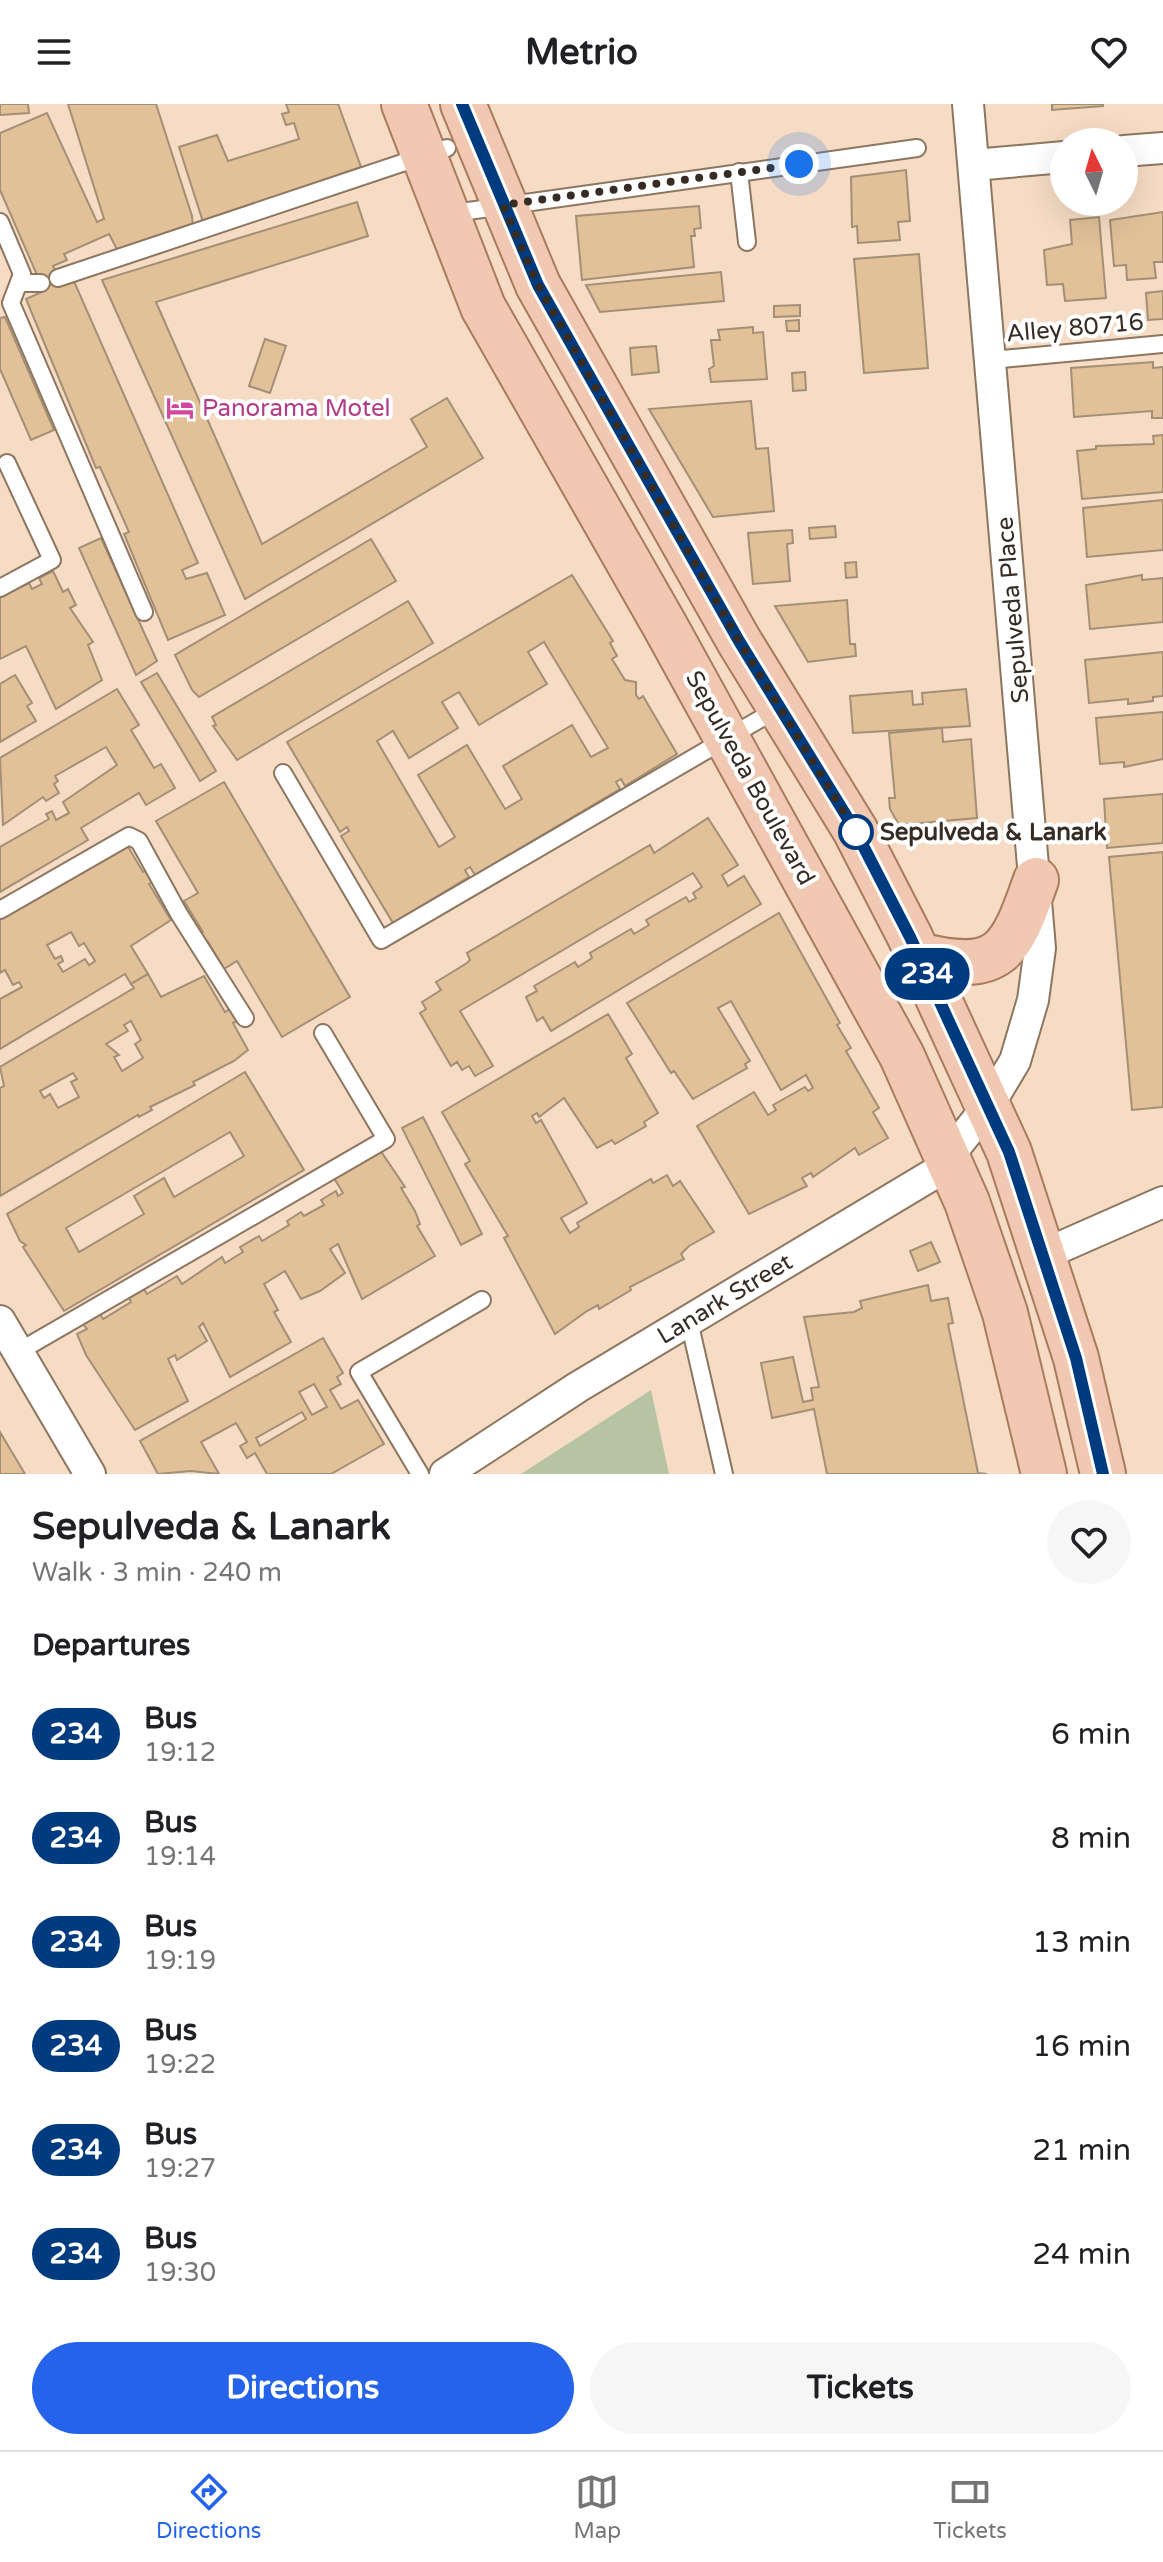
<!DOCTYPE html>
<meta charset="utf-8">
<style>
body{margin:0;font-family:"Varela Round",sans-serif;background:#f6f6f6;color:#202124;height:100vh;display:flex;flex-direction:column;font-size:30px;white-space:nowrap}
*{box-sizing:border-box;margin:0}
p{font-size:26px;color:#757577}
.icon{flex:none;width:44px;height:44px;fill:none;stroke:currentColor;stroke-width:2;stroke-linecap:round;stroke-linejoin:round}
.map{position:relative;height:1370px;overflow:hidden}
.side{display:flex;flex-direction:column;background:#fff;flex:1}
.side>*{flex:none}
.badge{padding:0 16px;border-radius:26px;font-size:28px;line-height:52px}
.needle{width:52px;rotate:355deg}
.controls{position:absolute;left:1050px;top:24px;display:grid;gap:16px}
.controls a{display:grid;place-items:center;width:88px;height:88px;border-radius:50%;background:#fff;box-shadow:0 8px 32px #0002;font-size:40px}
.you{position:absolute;width:40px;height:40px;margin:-20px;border:6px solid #fff;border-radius:50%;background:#1a73e8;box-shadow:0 0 0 12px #1a73e833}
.map>.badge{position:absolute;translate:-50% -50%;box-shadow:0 0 0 4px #fff}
h2{padding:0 32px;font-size:30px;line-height:72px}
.round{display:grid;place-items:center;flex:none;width:84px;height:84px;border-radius:42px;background:#f6f6f6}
.overview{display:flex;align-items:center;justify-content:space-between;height:136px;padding:0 32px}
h1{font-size:38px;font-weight:700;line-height:60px}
.primary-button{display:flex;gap:16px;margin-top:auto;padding:16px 32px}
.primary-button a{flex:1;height:92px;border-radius:48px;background:#2563eb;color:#fff;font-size:32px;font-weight:700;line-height:92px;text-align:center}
.primary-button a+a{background:#f6f6f6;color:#202124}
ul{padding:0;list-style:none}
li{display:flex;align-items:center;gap:24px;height:104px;padding:0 32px}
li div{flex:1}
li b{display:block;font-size:30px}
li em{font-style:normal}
li .badge{min-width:88px;font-weight:700;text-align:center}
header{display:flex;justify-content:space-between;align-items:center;height:104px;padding:0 32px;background:#fff;font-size:36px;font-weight:700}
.dock{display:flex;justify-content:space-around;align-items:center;height:112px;border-top:2px solid #e0e0e0;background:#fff;font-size:22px;color:#757577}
.dock a{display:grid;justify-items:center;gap:4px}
.dock .on{color:#2563eb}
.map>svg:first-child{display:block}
.green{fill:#b6c4a4}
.building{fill:#e2c198;stroke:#a38f76;stroke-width:2;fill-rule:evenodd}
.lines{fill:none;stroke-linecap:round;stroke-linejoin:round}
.service-casing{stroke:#8d7660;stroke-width:20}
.minor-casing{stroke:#8d7660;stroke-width:34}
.primary-casing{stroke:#a97b5e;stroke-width:48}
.service{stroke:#fff;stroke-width:16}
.minor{stroke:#fff;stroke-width:30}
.primary{stroke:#f1c9b2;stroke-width:44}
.line-casing{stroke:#fff;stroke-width:18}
.line{stroke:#003b80;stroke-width:12}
.walk{stroke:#362c23;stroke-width:8;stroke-dasharray:0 14.4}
.stop-dot{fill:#fff;stroke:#003b80;stroke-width:4}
.labels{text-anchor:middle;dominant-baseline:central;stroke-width:8;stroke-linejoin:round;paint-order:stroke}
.street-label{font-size:24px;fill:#362c23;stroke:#fff}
.hotel-label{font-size:24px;fill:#b23c85;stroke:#fff;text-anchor:start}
.stop-label{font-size:24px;font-weight:bold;fill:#362c23;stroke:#fff;text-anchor:start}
</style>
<header><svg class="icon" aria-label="menu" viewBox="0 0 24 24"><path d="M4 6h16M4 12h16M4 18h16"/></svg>Metrio<svg class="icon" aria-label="heart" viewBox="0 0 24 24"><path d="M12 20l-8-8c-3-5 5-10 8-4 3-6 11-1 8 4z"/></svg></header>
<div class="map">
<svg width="1163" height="1370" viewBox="0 0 1163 1370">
<rect width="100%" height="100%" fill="#f6dcc4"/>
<polygon class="green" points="651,1286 669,1370 521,1370"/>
<g class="building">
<polygon points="0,0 28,0 29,9 0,11"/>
<polygon points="68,0 156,0 192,112 193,125 119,149 109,130 64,150 67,156 53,162 61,180 73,175 198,459 182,466 186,475 207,469 225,511 168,536 124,430 129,428 100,363 96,364 26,195 44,187 0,86 0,29 47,9 97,118 104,115"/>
<polygon points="286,0 338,0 361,63 203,118 179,43 217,31 228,57 299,35 294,19 286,21 282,10 289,8"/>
<polygon points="1052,0 1103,0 1103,2 1052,6"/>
<polygon points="906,66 910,117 898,118 900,136 858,139 857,122 852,123 851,73"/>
<polygon points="357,98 368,132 156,198 262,440 427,343 411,315 447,294 483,354 245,495 102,176"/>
<polygon points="699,102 701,124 694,125 695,132 691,132 694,163 582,176 576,112"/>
<polygon points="1163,108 1163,158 1154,158 1156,174 1127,176 1126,161 1114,162 1110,116"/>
<polygon points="1099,113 1106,194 1065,197 1063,180 1047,181 1044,146 1072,140 1070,116"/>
<polygon points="919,150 928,264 864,269 854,155"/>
<polygon points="721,168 724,197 600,208 586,181"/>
<polygon points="1163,187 1163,215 1148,216 1146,189"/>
<polygon points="800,201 800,212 774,213 774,202"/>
<polygon points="5,213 54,326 31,336 0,265 0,214"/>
<polygon points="799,216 799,227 787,227 786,217"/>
<polygon points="753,223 753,229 763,228 767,275 711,278 709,265 714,262 711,236 720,236 718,226"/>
<polygon points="265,235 286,242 270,289 249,282"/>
<polygon points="656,242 659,268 632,271 630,244"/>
<polygon points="1153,258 1153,264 1163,263 1163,314 1152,314 1152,307 1074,313 1071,264"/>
<polygon points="805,268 806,286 793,287 792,269"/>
<polygon points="751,297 756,345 768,344 774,407 713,413 649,305"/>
<polygon points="1163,331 1163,388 1082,395 1077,347 1096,345 1096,342 1154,340 1153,332"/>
<polygon points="1163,396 1163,446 1087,453 1083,404"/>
<polygon points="835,422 836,433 810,435 809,424"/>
<polygon points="792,426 793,439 787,440 790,477 753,480 748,429"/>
<polygon points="101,434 157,557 136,571 79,444"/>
<polygon points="371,435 396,477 199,593 192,586 175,551"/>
<polygon points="856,458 857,473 846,474 845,459"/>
<polygon points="53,467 63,488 68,485 76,501 70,504 93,538 88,541 102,576 56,605 26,542 0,555 0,493 29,479 32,485 42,480 39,474"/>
<path d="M572,471L613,537L610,539L617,552L612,555L625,576L636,578V591L639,595L643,592L677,650L625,682L621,675L616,678L620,685L475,771L470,763L465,766L469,773L393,819L341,732L349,727L347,723L340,728L287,638ZM544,538L608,644L591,653L572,621L503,662L522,695L505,705L467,641L418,671L455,733L439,743L377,637L393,627L409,654L458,624L442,598L459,588L479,621L547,580L528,548Z"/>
<polygon points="1142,471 1142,476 1163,474 1163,518 1090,525 1086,481"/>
<polygon points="847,496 850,540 855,540 856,552 808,558 775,502"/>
<polygon points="408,497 433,539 237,656 213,622 216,621 212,613"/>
<polygon points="1163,548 1163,592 1153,593 1153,597 1128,600 1128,595 1089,599 1085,556"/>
<polygon points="157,569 216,667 200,677 141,578"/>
<polygon points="15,571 32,599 27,602 36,617 0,638 0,580"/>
<polygon points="117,585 139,621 131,626 154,664 161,660 175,684 146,701 139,689 81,724 88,736 0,788 0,743 49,715 46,710 52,707 56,716 69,709 63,698 117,661 106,643 55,672 58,677 54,680 59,689 46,697 43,693 3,721 0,654"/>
<polygon points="966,585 970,622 853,629 850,592 912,587 913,601 923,600 922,589"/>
<polygon points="1163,608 1163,655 1124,663 1124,658 1100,660 1096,614"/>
<polygon points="942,624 943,638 971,635 977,714 899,721 890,705 889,694 895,694 889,629"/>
<polygon points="224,678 350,893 282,933 237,857 224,865 208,838 205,840 199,830 203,828 184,797 198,789 156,717"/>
<polygon points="1163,690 1163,739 1107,744 1104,695"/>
<polygon points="708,714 738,761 722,771 728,782 744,772 761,800 551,927 543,913 537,917 526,893 537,887 534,882 575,858 578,863 592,854 590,849 631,825 634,830 649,821 646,816 686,793 689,798 696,794 693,789 702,783 693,769 460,907 493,962 475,972 469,962 462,966 457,958 451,962 420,909 426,905 422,898 441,886 436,878 467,859 470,856 467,849 650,741 654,749"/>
<path d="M127,741L143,768L148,765L155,776L149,780L171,816L131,842L148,870L131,880L125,870L0,945V895L22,883L19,878L13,881L5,866L0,869V816L27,797L28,799ZM71,828L79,842L84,839L95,857L89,861L85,855L63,868L58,860L63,857L61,852L55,855L47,841Z"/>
<polygon points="1163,748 1163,1003 1132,1006 1109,753"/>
<polygon points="779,809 840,919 837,921 851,944 846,947 879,1004 873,1008 888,1034 859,1051 855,1044 813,1073 811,1069 802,1074 807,1082 749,1110 697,1022 754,988 768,1011 776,1006 773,1001 805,983 808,987 813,984 806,971 781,986 731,897 718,904 750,957 745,960 747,964 693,995 674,967 671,969 627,899"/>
<path d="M148,870L161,893L204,872L225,908L230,905L237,917L233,919L248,946L234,957L193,978L195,981L150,1003L152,1006L139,1013L138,1011L0,1092V984L4,982L0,963L134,884L131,880ZM131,917L141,936L135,940L143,954L122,967L114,953L119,951L106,940L128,927L124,921ZM73,969L77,975L71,978L79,993L58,1004L50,990L44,994L40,987Z"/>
<polygon points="608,910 632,950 626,954 658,1009 644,1018 646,1022 615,1040 612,1036 597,1044 564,994 539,1013 537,1009 532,1012 536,1019 541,1016 587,1099 561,1114 570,1129 579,1123 577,1119 651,1075 653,1079 667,1071 673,1082 680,1077 714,1128 689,1142 681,1150 684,1155 630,1183 631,1186 599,1205 598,1201 587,1207 555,1230 504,1134 508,1132 465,1060 470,1057 442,1008"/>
<path d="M245,968L304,1066L64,1207L23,1143L26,1141L20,1137L7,1110ZM230,1028L244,1052L174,1093L164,1074L134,1092L144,1110L79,1148L66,1124Z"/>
<polygon points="423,1013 482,1130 461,1141 402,1024"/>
<polygon points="380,1046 405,1083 401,1084 415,1107 420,1120 417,1122 435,1152 362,1195 338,1140 330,1145 345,1169 320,1187 301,1195 285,1167 264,1180 278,1206 274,1208 291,1238 230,1273 203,1219 199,1223 207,1237 177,1256 175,1251 168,1255 188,1297 135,1326 86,1251 77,1230 87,1225 83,1220 100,1210 103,1215 131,1198 129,1194 144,1185 147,1190 177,1172 182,1180 222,1153 225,1159 243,1148 240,1143 259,1132 262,1137 289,1121 287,1117 301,1108 304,1112 324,1101 321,1096 336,1087 338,1092 343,1089 334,1074"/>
<polygon points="931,1138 940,1158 918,1167 910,1147"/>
<polygon points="928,1181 931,1197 948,1194 953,1219 948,1220 978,1369 987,1370 827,1370 814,1305 772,1314 761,1259 793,1253 803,1298 813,1296 811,1284 819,1283 804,1213 854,1208 862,1204 860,1197"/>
<path d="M323,1234L343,1269L337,1273L341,1280L330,1286L341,1305L358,1296L384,1340L331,1370H267L255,1349L247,1354L240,1342L247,1338L236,1319L201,1338L219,1370L191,1367L158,1370L140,1337ZM314,1280L327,1303L312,1311L299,1288ZM302,1308L306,1315L260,1342L256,1334Z"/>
<polygon points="0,1328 25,1370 0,1370"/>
</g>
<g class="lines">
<g class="service-casing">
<g id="service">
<polyline points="739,68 747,138"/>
<polyline points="447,110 917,44"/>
<polyline points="0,118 22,170 11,199 144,508"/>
<polyline points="58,174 447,44"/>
<polyline points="19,179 41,179"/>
<polyline points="991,256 1163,240"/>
<polyline points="0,484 52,456 7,359"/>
<polyline points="283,669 381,836 779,604"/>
<polyline points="0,806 129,732 139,737 179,810 245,914"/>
<polyline points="689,1217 724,1370"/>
<polyline points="18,1248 386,1035 323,929"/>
<polyline points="420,1370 359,1268 482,1196"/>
</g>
</g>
<g class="minor-casing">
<g id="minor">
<polyline points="1124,47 1163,44"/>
<polyline points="974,61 1064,53"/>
<polyline points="1045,1150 1163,1098"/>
<polyline points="0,1217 90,1370"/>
<polyline points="445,1370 578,1283 935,1069 988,1002 1015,957 1033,896 1040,844 968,0"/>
</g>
</g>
<g class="primary-casing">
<g id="primary">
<polyline points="404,0 483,203 665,522 902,952 967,1098 1005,1209 1044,1370"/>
<polyline points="463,0 538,181 739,537 855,726 910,833 1009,1048 1076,1254 1103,1370"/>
<path d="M919,851C1001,872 1011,847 1036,776"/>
</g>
</g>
<use href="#service" class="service"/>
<use href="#minor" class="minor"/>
<use href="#primary" class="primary"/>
</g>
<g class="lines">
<g class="line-casing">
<polyline id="line" points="462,0 538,181 739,537 855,726 910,833 1009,1048 1076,1254 1103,1370"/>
</g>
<use href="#line" class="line"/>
<polyline class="walk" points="799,60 503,101 538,181 739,537 856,728"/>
</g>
<defs>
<g id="hotel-bare" transform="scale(2.16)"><path d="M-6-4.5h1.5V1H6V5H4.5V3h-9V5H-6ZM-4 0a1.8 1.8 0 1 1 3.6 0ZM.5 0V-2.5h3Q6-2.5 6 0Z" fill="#d1479c" stroke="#fff" stroke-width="2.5" paint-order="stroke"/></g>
</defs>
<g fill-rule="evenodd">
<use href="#hotel-bare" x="180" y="304"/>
</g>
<circle class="stop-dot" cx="856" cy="728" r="16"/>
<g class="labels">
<g class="street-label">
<text transform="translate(1075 224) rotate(-5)">Alley 80716</text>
<text transform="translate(1013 506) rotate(-95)">Sepulveda Place</text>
<text transform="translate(750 674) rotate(61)">Sepulveda Boulevard</text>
<text transform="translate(725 1195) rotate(-31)">Lanark Street</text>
</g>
<g class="hotel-label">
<text x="202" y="304">Panorama Motel</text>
</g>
<g class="stop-label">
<text x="880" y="728">Sepulveda &amp; Lanark</text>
</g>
</g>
</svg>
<div class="controls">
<a><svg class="needle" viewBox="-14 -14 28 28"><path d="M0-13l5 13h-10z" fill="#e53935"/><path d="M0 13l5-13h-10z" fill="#757577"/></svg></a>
</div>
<div class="you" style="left:799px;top:60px"></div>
<b class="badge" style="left:927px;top:870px;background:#003b80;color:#fff">234</b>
</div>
<section class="side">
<div class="overview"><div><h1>Sepulveda &amp; Lanark</h1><p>Walk · 3 min · 240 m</p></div><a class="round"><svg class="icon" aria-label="heart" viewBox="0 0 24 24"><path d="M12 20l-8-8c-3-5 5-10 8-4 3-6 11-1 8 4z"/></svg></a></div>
<h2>Departures</h2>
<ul>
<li><span class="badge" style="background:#003b80;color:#fff">234</span><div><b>Bus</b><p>19:12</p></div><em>6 min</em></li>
<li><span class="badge" style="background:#003b80;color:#fff">234</span><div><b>Bus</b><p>19:14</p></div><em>8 min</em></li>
<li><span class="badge" style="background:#003b80;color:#fff">234</span><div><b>Bus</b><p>19:19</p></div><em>13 min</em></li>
<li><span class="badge" style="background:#003b80;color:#fff">234</span><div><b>Bus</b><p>19:22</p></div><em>16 min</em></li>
<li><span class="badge" style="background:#003b80;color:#fff">234</span><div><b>Bus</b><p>19:27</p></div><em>21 min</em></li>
<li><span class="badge" style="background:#003b80;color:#fff">234</span><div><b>Bus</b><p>19:30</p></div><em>24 min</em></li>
</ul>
<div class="primary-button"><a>Directions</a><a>Tickets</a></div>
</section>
<nav class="dock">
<a class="on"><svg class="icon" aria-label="directions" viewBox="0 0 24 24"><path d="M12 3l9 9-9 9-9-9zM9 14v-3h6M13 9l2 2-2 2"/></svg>Directions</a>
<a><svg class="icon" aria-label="map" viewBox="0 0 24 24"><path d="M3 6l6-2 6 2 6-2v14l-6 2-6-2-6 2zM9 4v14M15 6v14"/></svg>Map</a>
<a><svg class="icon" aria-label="tickets" viewBox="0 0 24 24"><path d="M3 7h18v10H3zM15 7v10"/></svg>Tickets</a>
</nav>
